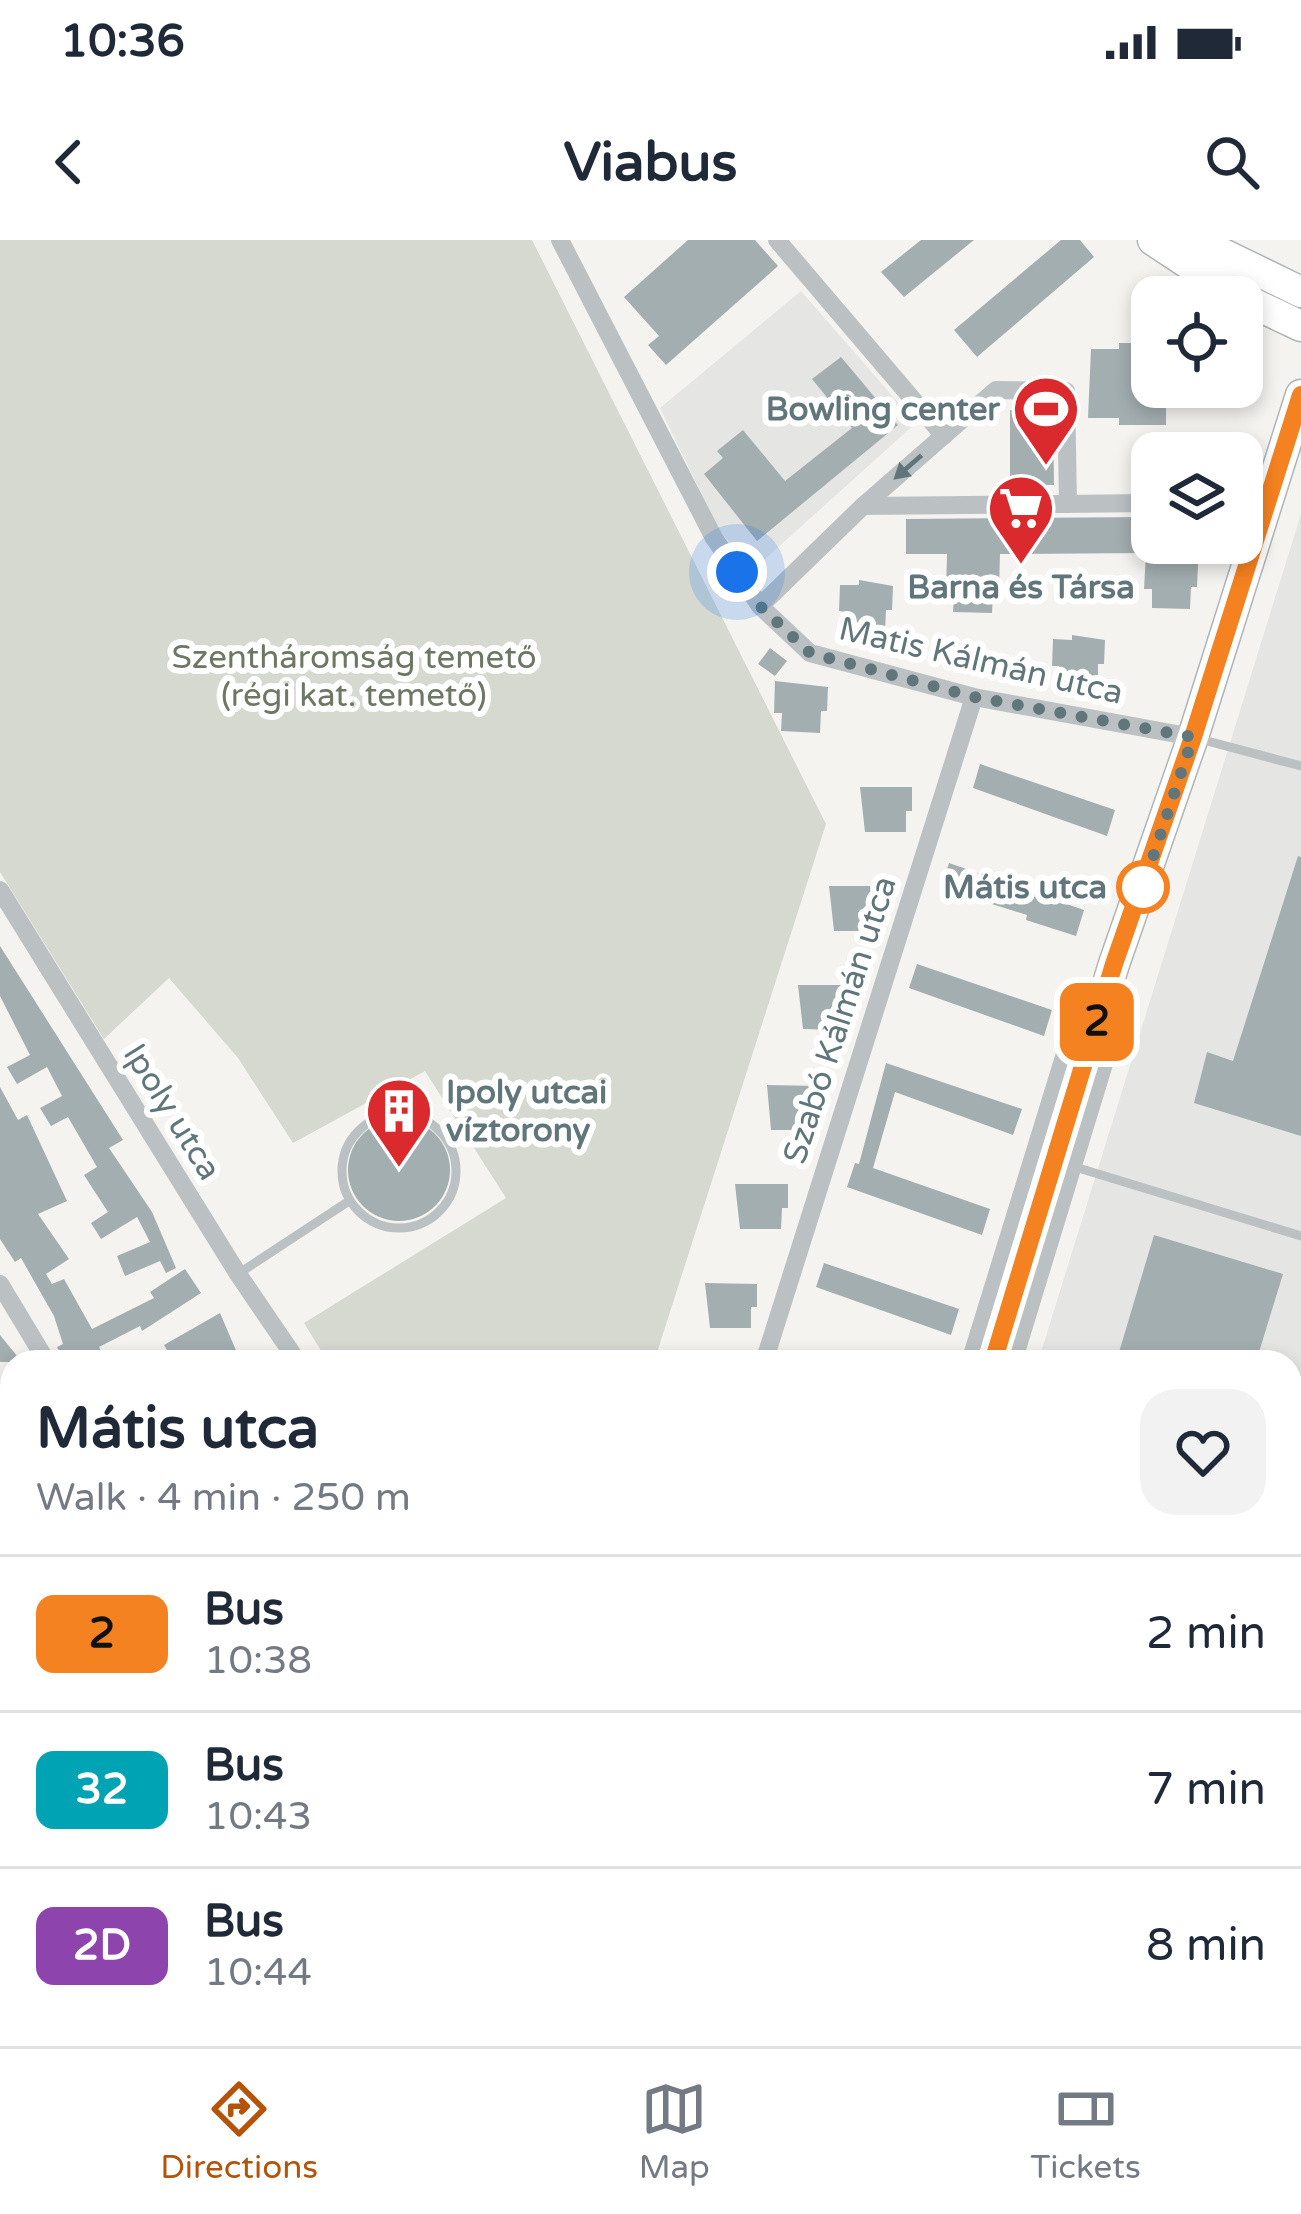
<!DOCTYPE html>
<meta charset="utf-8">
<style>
body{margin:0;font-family:"Varela Round",sans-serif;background:#f2f2f3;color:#1f2937;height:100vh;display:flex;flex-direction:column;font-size:45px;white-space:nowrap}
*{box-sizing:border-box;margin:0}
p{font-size:39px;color:#747a83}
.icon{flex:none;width:66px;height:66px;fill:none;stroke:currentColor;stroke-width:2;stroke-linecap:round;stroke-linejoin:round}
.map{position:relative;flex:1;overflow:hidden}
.drawer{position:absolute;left:0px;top:1110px;width:1302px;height:696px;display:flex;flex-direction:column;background:#fff;border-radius:36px 36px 0 0;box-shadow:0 6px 18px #0003}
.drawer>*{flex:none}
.badge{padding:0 24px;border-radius:18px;font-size:42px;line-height:78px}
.controls{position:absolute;left:1131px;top:36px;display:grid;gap:24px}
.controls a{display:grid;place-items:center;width:132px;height:132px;border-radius:24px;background:#fff;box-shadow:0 6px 18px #0003;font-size:60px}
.you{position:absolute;width:60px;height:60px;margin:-30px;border:9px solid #fff;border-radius:50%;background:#1a73e8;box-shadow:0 0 0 18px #1a73e833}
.map>.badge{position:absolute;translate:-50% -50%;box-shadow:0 0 0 6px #fff}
.round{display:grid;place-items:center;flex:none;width:126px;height:126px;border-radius:36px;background:#f2f2f3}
.head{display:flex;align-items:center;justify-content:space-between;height:204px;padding:0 36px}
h1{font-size:57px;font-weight:800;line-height:90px}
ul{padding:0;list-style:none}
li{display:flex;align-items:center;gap:36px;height:156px;padding:0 36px;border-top:3px solid #e0e1e3}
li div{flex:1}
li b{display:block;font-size:45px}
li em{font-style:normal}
li .badge{min-width:132px;font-weight:700;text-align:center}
.status{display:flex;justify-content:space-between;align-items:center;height:84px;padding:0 60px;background:#fff;direction:ltr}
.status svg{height:33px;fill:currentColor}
header{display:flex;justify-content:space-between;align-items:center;height:156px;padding:0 36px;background:#fff;font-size:54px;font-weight:800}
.tabs{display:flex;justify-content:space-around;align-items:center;height:168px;border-top:3px solid #e0e1e3;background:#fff;font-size:33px;color:#747a83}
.tabs a{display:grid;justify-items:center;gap:6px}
.tabs .current{color:#b45309}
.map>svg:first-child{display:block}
.built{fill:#e5e5e4}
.green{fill:#d5d9d0}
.building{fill:#a3aeb0}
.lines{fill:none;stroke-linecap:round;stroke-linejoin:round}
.primary-casing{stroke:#aeb5b7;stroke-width:33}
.lane{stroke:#bbc1c2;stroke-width:9}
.street{stroke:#bbc1c2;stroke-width:18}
.primary{stroke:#fff;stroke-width:30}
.rail{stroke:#9ba4a7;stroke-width:6;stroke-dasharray:18 9;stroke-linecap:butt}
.oneway{fill:#61767a}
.line-casing{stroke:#fff;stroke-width:27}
.line{stroke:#f58220;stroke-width:18}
.walk{stroke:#61767a;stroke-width:12;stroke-dasharray:0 21.6}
.stop-dot{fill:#fff;stroke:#f58220;stroke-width:6}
.labels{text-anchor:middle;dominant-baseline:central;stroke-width:12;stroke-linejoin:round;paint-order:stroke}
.poi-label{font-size:33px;font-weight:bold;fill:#61767a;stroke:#fff;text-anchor:end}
.park-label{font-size:33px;fill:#6c7863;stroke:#fff}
.street-label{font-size:33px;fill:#61767a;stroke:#fff}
.stop-label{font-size:33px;font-weight:bold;fill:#61767a;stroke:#fff;text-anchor:end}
</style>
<div class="status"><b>10:36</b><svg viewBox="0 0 49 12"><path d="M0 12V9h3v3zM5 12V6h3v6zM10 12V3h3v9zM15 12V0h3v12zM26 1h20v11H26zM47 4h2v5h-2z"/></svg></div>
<header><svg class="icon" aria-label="back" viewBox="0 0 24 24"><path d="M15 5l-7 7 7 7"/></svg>Viabus<svg class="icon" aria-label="search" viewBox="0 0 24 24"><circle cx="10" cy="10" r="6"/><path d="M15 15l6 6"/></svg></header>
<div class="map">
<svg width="1301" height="1806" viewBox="0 0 1301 1806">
<rect width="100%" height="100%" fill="#f4f3f0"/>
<g class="built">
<polygon points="801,51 916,183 755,328 720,292 660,168"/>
<polygon points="1301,274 1301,1806 0,1806 0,1338 12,1346 12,1794 1290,1794 1290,1122 1038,1122"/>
<polygon points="0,1193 12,1201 12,1265 0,1257"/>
</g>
<polygon class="green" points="0,0 532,0 826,584 654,1122 328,1122 304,1083 506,958 425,831 293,903 238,818 169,738 104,799 0,632"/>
<g class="building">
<polygon points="688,0 755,0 778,26 666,125 648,105 659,96 624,57"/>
<polygon points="921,0 974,0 904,57 881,32"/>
<polygon points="1061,0 1080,0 1094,17 977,117 954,90"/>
<polygon points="1119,103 1152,103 1152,147 1166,147 1166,185 1119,185 1119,178 1088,178 1091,109 1119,109"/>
<polygon points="841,117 898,185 757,301 704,234 723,218 717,211 743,190 785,241 852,188 812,139"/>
<polygon points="1010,170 1053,170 1054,245 1010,244"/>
<polygon points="1152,277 1152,303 1199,303 1197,347 1191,347 1190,369 1152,368 1152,349 1144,349 1146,313 1000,314 999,351 993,351 992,373 953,372 954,353 946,353 947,314 906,314 906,279"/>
<polygon points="859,340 893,346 892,370 886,370 885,391 846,390 847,372 839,371 840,345 859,345"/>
<polygon points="1072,395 1105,400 1104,424 1098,424 1098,446 1059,444 1059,426 1052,426 1053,399 1072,400"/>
<polygon points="770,408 787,421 775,436 758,424"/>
<polygon points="775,441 828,447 827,471 821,471 820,493 781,491 782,473 774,473"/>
<polygon points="980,524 1115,570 1107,596 973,548"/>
<polygon points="860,547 912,547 912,571 906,571 906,592 865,592"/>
<polygon points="1298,616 1301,617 1301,896 1194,863 1207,812 1233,821"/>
<polygon points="949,623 1084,670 1076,696 1026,680 1027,675 941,648"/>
<polygon points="829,646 881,646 881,669 875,669 875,691 834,691"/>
<polygon points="0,706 123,900 109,908 152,972 176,1028 166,1033 160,1021 125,1036 117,1016 150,1002 137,977 101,999 91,983 108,972 84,935 97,927 68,877 51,886 40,868 62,856 47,827 17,844 7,827 30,815 0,756"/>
<polygon points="917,724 1052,770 1044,796 909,748"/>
<polygon points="798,745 850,745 850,769 844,769 844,790 803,789"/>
<polygon points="886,823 1022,869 1013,895 895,852 873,928 990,969 982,995 847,947 855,923 859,924"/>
<polygon points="767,845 819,846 819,869 813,869 812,890 771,890"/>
<polygon points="0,847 18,880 27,875 67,961 38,974 69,1019 46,1034 52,1044 64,1039 92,1089 154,1058 150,1052 185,1029 201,1053 142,1091 140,1086 99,1107 102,1113 85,1122 64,1122 57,1107 63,1104 54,1076 21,1018 15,1022 0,999"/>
<circle cx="399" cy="930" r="51"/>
<polygon points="735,944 788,944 788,968 782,968 781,989 740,989"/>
<polygon points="1154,995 1283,1034 1256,1122 1117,1119"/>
<polygon points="824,1023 959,1069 951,1095 816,1047"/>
<polygon points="705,1043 757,1044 757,1067 751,1067 751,1088 710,1088"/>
<polygon points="220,1073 241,1122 174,1122 164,1105"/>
<polygon points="0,1095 22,1122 0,1122"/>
</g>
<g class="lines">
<g class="primary-casing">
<g id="primary">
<polyline points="1153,0 1239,57"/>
<polyline points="1194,0 1301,52"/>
<polyline points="1242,58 1301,86"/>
<polyline points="992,1122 1114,724 1193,497 1301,155"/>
<polyline points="790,1806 793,1794"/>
</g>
</g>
<g class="lane">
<polyline points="1196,498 1301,526"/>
<circle cx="399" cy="931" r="57"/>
<polyline points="1072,926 1301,996"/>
<polyline points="238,1034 349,961"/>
<polyline points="0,1226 12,1234"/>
<polyline points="1290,1289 1301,1283"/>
<polyline points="0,1411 12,1434"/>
<polyline points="0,1612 12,1615"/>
</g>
<g class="street">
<polyline points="560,0 714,298 760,366 810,413 974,457 1193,497"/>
<polyline points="777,0 944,196"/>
<polyline points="1242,261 1267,261"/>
<polyline points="863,266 1152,263"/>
<polyline points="760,366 863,266 996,150 1066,151 1068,264"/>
<polyline points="0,650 238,1034 298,1122"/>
<polyline points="0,1044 47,1122"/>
<polyline points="764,1122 974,457"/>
<polyline points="970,1122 1076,778 1098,748"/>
<polyline points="1013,1122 1107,814 1111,771"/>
<polyline points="1290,1481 1301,1477"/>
<polyline points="636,1806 639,1794"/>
<polyline points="824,1806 827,1794"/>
</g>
<use href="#primary" class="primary"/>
<g class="rail">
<polyline points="0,1204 12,1212"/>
<polyline points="1290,1357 1301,1350"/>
<polyline points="1290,1398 1301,1395"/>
<polyline points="0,1763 12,1760"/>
<polyline points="0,1798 13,1794"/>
<polyline points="461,1806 468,1794"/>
</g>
</g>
<defs><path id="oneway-solid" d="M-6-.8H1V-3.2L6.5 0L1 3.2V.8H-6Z" transform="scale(3)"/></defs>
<use class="oneway" href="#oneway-solid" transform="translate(908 227) rotate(139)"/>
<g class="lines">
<g class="line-casing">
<polyline id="line" points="993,1122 1114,724 1193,497 1301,155"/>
</g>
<use href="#line" class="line"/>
<polyline class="walk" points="737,332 760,366 810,413 974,457 1193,497 1143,647"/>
</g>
<defs>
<g id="stadium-pin" transform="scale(3.45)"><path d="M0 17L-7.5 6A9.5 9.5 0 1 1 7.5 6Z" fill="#da2a2d" stroke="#fff"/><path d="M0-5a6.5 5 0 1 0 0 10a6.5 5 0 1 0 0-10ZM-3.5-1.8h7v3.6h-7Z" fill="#fff"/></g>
<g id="supermarket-pin" transform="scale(3.45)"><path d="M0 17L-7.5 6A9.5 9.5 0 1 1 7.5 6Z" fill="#da2a2d" stroke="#fff"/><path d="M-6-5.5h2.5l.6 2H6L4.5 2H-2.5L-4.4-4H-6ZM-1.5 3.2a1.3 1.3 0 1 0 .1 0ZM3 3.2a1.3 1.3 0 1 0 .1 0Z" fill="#fff"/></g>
<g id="building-pin" transform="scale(3.45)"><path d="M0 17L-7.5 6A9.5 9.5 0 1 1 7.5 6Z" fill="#da2a2d" stroke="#fff"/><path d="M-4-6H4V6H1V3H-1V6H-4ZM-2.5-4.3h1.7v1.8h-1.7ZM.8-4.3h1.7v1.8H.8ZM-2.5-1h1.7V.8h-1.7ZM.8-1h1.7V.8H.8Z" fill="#fff"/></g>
</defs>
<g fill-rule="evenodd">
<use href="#stadium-pin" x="1046" y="169"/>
<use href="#supermarket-pin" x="1021" y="268"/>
<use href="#building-pin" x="399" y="871"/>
</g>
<circle class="stop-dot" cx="1143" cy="647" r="24"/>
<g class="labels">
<g class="poi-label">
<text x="1000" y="169">Bowling center</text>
<text x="1021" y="347" text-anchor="middle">Barna és Társa</text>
<text x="446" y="852" text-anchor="start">Ipoly utcai<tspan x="446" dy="38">víztorony</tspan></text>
</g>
<g class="park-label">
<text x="354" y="417">Szentháromság temető<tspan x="354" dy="38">(régi kat. temető)</tspan></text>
</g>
<g class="street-label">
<text transform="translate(981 421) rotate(13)">Matis Kálmán utca</text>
<text transform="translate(840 780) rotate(-72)">Szabó Kálmán utca</text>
<text transform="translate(172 872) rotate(58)">Ipoly utca</text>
</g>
<g class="stop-label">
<text x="1107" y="647">Mátis utca</text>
</g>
</g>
</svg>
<div class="controls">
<a><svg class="icon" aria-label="locate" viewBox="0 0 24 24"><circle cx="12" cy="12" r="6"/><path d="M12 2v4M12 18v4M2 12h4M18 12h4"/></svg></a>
<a><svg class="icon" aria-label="layers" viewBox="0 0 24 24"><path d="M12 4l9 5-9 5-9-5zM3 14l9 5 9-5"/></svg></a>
</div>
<div class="you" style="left:737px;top:332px"></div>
<b class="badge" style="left:1097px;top:782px;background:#f58220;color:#111">2</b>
<section class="drawer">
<div class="head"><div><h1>Mátis utca</h1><p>Walk · 4 min · 250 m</p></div><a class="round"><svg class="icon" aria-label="heart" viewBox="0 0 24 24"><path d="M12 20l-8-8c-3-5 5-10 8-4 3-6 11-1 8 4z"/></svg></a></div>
<ul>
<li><span class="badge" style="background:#f58220;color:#111">2</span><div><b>Bus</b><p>10:38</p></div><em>2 min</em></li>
<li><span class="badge" style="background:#00a3b4;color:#fff">32</span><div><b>Bus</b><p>10:43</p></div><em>7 min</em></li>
<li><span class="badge" style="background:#8e44ad;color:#fff">2D</span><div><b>Bus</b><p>10:44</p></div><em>8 min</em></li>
</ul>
</section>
</div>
<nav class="tabs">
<a class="current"><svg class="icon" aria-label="directions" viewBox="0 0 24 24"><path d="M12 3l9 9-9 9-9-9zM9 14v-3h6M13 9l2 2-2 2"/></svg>Directions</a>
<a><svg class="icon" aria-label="map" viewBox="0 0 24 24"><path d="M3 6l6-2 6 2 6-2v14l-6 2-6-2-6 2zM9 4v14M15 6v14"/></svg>Map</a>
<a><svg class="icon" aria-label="tickets" viewBox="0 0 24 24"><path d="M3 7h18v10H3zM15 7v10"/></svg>Tickets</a>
</nav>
